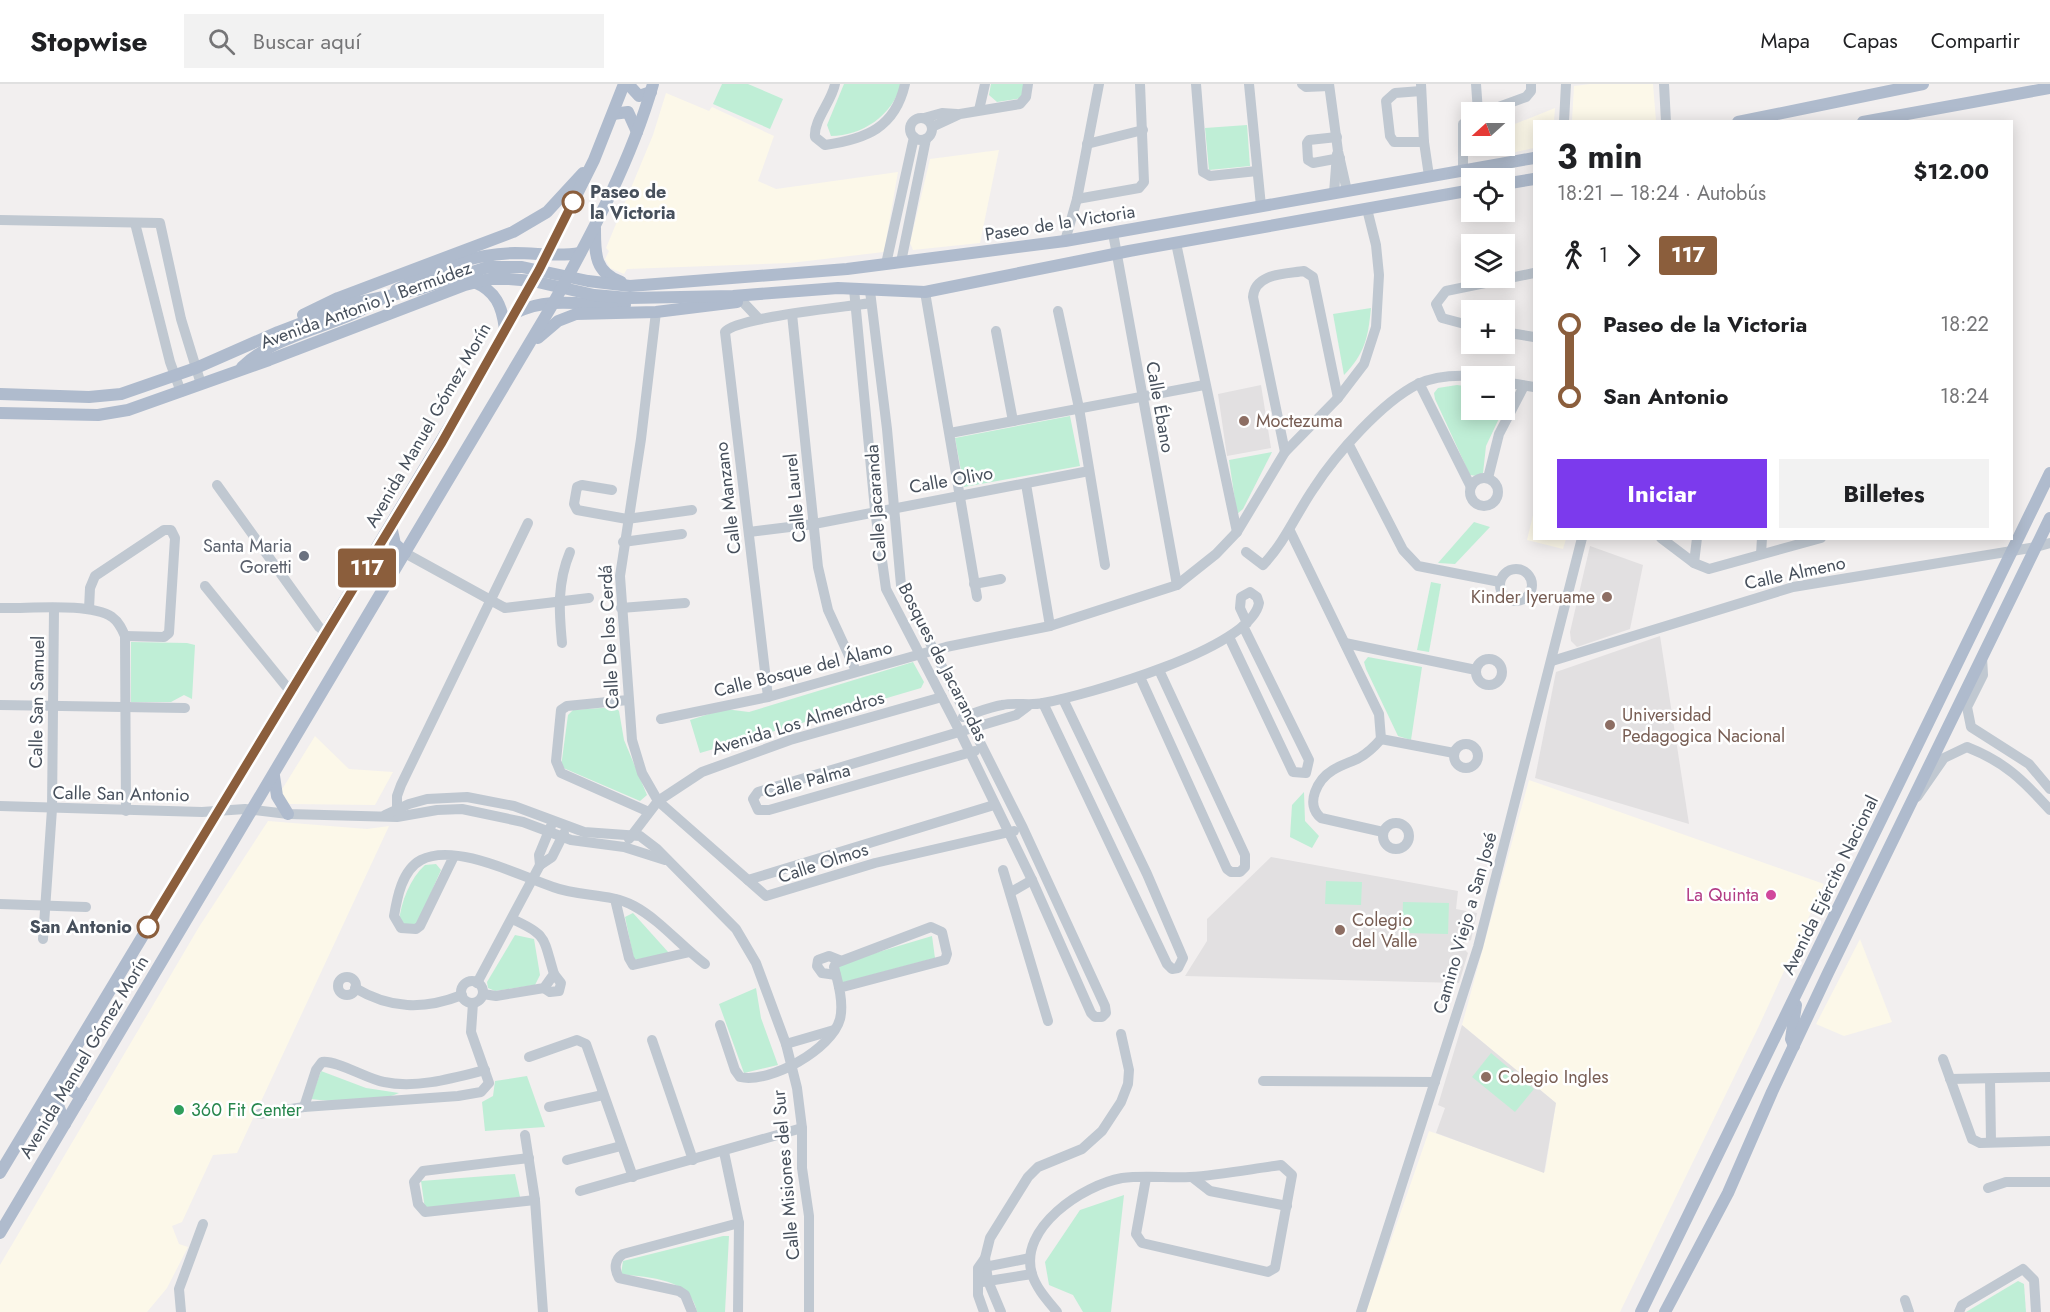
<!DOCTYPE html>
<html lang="es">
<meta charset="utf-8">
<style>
body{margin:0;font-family:Jost,sans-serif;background:#f2f2f2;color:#202124;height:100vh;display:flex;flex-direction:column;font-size:22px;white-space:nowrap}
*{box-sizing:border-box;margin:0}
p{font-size:20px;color:#757577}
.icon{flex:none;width:33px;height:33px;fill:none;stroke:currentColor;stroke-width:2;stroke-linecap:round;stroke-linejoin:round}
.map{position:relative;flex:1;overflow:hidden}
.side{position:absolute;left:1533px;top:36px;width:480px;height:420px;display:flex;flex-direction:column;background:#fff;border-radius:0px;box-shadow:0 3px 15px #0003}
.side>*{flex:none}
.badge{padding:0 12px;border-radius:4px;font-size:21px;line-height:39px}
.needle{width:39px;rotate:249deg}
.controls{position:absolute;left:1461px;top:18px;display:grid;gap:12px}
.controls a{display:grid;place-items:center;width:54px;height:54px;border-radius:0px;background:#fff;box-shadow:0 3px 15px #0003;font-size:30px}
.map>.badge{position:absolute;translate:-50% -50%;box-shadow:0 0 0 3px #fff}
.legs{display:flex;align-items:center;gap:9px;height:66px;padding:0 24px;font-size:20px}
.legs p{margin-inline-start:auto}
.summary{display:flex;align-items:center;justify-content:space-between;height:102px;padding:0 24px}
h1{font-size:33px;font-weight:700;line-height:45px}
.button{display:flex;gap:12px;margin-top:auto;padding:12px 24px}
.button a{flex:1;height:69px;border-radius:0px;background:#7c3aed;color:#fff;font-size:24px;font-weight:700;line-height:69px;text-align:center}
.button a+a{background:#f2f2f2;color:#202124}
ul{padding:0 24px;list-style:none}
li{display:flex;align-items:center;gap:21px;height:72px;font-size:22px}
li i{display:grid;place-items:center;width:9px;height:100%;margin:0 8px;background:currentColor}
li i::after{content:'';width:15px;height:15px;margin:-8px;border:4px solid;border-radius:50%;background:#fff}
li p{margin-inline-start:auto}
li:first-child i{background:linear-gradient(#0000 50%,currentColor 0)}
li:last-child i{background:linear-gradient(currentColor 50%,#0000 0)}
header{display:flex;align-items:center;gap:36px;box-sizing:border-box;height:84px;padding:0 30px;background:#fff;border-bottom:2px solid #e0e0e0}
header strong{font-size:28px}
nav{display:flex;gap:33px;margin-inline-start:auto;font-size:21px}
.search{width:420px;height:54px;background:#f2f2f2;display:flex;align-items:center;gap:15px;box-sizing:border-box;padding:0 21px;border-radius:0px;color:#757577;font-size:22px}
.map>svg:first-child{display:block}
.commercial{fill:#fcf8e9}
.education{fill:#e2e0e1}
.green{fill:#bfeed6}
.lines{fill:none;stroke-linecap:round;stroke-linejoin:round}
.minor{stroke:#c0c8d1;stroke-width:10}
.major{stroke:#afbbcd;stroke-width:12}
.line-1-casing{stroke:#fff;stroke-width:14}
.line-1{stroke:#8b5e3c;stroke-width:9}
.stop-1-dot{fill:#fff;stroke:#8b5e3c;stroke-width:3}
.education-dot{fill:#8d6e63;stroke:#fff;stroke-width:2}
.worship-dot{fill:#6b7280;stroke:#fff;stroke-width:2}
.hotel-dot{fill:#d1479c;stroke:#fff;stroke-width:2}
.leisure-dot{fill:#2e9e5b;stroke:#fff;stroke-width:2}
.labels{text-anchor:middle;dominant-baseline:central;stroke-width:5;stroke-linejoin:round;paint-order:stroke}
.stop-label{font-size:18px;font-weight:bold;fill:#47505c;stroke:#fff;text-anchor:start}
.street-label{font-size:18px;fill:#47505c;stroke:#fff}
.education-label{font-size:18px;fill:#785e54;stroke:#fff;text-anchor:start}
.worship-label{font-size:18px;fill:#5b616d;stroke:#fff;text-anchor:end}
.hotel-label{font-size:18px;fill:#b23c85;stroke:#fff;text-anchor:end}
.leisure-label{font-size:18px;fill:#27864d;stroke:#fff;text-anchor:start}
</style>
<header>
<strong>Stopwise</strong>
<div class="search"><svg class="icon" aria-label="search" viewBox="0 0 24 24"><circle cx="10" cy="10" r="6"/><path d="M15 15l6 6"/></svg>Buscar aquí</div>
<nav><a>Mapa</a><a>Capas</a><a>Compartir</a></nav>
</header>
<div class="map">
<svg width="2050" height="1228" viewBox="0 0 2050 1228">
<rect width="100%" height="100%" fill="#f2efef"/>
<g class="commercial">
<polygon points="1590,0 1653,0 1656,37 1572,37 1574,2"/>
<polygon points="666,9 709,27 712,23 774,52 758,97 776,105 898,88 884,168 790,179 627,185 624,190 610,184 605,175 609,167 606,164 653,51"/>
<polygon points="1555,24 1554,37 1534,38 1534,64 1498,72 1498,62 1504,62 1505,44"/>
<polygon points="999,66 980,159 913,166 910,159 930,75"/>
<polygon points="1534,427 1534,454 1566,455 1563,465 1527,456"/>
<polygon points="315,652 349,685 393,688 375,721 290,720 285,717 281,707"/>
<polygon points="1529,696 1824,800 1758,944 1620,1228 1366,1228 1429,1047 1545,1088 1556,1019 1462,941"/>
<polygon points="268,737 367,745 389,742 237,1069 213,1071 182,1138 172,1142 179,1160 188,1163 167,1204 147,1228 0,1228 0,1181 199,843"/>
<polygon points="1860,855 1892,938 1844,952 1816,940"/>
</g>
<g class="education">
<polygon points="1261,301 1271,364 1227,372 1218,310"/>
<polygon points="1590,462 1643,481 1630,545 1577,563 1571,557 1570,548"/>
<polygon points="1660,552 1689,740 1535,694 1556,588"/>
<polygon points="1271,773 1458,807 1456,825 1477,829 1471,856 1464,859 1463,864 1468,869 1459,899 1185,892 1207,857 1207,835"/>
<polygon points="1462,941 1556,1019 1544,1089 1436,1049 1445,1024 1438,1021"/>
</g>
<g class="green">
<polygon points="722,0 748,0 783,15 770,45 713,20"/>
<path d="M844,0H901C893,31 862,52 831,52L827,41Z"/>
<polygon points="991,0 1025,0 1022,14 997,18 989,11"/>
<polygon points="1247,41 1250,82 1209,86 1205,44"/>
<path d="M1371,224C1368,254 1365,269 1344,291L1333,230Z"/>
<polygon points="1457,301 1471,303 1472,326 1503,326 1486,362 1483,389 1477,392 1470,391 1435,315 1434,309 1438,304"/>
<polygon points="1070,332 1080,382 964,403 955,354"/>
<polygon points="1272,368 1243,425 1237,430 1229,376"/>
<polygon points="1474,438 1490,443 1455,480 1438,479"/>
<polygon points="1431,498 1441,500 1429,568 1417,566"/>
<polygon points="131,558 187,559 195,561 192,615 184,611 171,618 131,618"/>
<polygon points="1368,573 1422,583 1411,656 1398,652 1366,585 1364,578"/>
<polygon points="913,578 924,598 921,604 700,669 690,636 725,625 749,628"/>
<polygon points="615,623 619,627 624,656 647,711 640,717 561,683 568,631 573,626"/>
<polygon points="1304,708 1305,737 1319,752 1312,764 1290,753 1292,721"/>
<path d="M436,780L441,786L417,841L403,843L399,838C401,817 410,795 425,781Z"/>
<polygon points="1326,797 1362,798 1361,821 1325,820"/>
<polygon points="1403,818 1449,819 1448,850 1402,849"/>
<polygon points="633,829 669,869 634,876 625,833"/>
<polygon points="515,851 534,855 540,891 535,901 495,907 488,904 487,898"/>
<polygon points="932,852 935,874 841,899 835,881"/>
<polygon points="756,904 761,934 778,981 744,989 719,920"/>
<polygon points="1491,969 1534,1005 1515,1028 1472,993"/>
<path d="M321,987L366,1004L399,1009C374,1020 338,1018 311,1015Z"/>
<polygon points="527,992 545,1043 485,1047 482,1018 493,1012 495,997"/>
<polygon points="515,1090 520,1113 425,1125 421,1097"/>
<polygon points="1124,1111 1111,1228 1083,1228 1073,1211 1049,1201 1045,1178 1080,1126"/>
<path d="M723,1152H729L725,1228H697C691,1194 650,1194 621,1190L623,1177Z"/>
<polygon points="2018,1197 2024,1200 2026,1228 1966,1228"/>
</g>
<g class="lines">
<g class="minor">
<path d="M835,0C832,17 813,37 815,53L825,61C866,55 895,44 905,0"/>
<polyline points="1196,0 1203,88 1210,92 1257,87"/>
<polyline points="1249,0 1261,122"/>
<polyline points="1302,0 1306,3 1329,2"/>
<polyline points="1329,0 1338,67 1347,107"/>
<polyline points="1421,0 1424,58 1429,92"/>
<polyline points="1476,0 1478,28"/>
<polyline points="1664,0 1666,38"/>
<polyline points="1421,7 1395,9 1386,17 1390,52 1394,58 1424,58"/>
<polyline points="979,26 985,0"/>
<polyline points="1485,28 1526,13 1531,7 1531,0"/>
<polyline points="924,34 942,29 957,30"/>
<circle cx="921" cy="45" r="11"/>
<polyline points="1564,38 1566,0"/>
<polyline points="932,43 960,30 1020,20 1026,13 1028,0"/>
<polyline points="1337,53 1309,56 1307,59 1308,76 1313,79 1340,74"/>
<polyline points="1087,60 1143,46"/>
<polyline points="1463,86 1463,40 1472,34"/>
<polyline points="1334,109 1337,70"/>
<polyline points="1077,115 1139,104 1144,98 1140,0"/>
<polyline points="0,136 160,139 181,235 201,300"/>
<polyline points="135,139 170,278 181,308"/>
<polyline points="1113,149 1177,501"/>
<polyline points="1065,157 1077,115 1099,0"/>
<polyline points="1176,159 1237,448"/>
<polyline points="901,178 926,55"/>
<polyline points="886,180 914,53"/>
<polyline points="854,205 875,426 886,505 960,648 1032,796 1091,929 1095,933 1102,933 1106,929 1105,922 1023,744 901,501 887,345 870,207"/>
<polyline points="925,208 977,513"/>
<polyline points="742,217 759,235"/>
<polyline points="1058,227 1079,324 1105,481"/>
<polyline points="656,228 641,355 620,492 632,656 642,689 658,717 766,812 875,779 1014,747"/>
<polyline points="792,230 818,483 828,526 856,587"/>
<polyline points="1472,242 1442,234 1436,220 1446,207 1534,189"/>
<polyline points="996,247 1013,337"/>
<polyline points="1504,248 1534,253"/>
<polyline points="1504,298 1534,303"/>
<polyline points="1419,299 1471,403"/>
<polyline points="950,349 1204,301"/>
<polyline points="1349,361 1403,466 1418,482 1500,498"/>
<path d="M1285,368L1253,213C1255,189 1285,190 1304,187L1313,193L1338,314"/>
<circle cx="1484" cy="408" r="14"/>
<polyline points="1488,394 1499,350 1524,302"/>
<polyline points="1026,400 1050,542"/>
<polyline points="217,401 319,543 326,549"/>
<polyline points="612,406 582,401 577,403 574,420 577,426 627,435 692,426"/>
<polyline points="1290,447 1379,630 1381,655"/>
<polyline points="749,448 814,440 1089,387"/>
<polyline points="1661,454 1694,479 1709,485 1821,454"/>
<polyline points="623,458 682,450"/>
<path d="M1246,468L1263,481C1285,458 1296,430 1314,404C1336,370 1382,318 1418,300C1434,292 1456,291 1473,292"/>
<polyline points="405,469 505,524 589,514"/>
<polyline points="1761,470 1762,454"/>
<polyline points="1694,479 1697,454"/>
<circle cx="1516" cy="501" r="16"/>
<polyline points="974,500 1001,495"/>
<polyline points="205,502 290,607"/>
<path d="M0,524C28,525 89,518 112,533C119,538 122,545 125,552L126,727"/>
<polyline points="621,524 685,519"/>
<polyline points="89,525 90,504 95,492 164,446 171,446 175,454 169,549 164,553 125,552"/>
<polyline points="1229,553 1293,688 1306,689 1309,676 1243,542"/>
<path d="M562,559C559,527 557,499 570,468"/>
<polyline points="1345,559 1476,586"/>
<polyline points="1982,573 1983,591 1967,623 1971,643 2029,680 2050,705"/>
<circle cx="1489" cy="588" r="13"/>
<polyline points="1552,577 1793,503 2036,463 2050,459"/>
<polyline points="1140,593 1227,785 1231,788 1240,788 1245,783 1245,771 1159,586"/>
<path d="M768,613L725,248C736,233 847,223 871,219"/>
<polyline points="628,616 567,622 561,626 556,677 561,689 649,728"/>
<polyline points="1043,619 1167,880 1172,885 1178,884 1183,874 1147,790 1063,615"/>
<polyline points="0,621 185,624"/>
<path d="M963,633C976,629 989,623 1002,621C1016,618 1029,622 1043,619C1086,611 1251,565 1259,519L1257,513L1250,508L1241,513L1240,524L1247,539"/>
<polyline points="661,635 768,613 946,563 1050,542 1177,501 1216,470 1237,448 1285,368 1338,314 1364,280 1376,243 1379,191 1376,161 1367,125"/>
<path d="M1381,655C1375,662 1368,669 1359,674C1351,678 1341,681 1333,686C1318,695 1304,720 1321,734L1383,748"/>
<polyline points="1381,655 1454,669"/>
<circle cx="1466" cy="672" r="12"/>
<polyline points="975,667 769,726 758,726 753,715 758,708 1016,631 1028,622"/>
<path d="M1917,713L1944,674L1967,663C2005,678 2023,696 2050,726"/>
<polyline points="0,722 202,728 245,725 288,730 397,733 437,726 462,725 523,738 571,756 624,763 665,776"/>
<polyline points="397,729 397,712 401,701 528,439"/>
<polyline points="385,731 409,720 427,715 467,713 514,722 584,748 640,752 657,765 736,845 756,879 786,960 797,1004 802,1044 802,1084 809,1132 809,1228"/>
<circle cx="1396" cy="752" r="13"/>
<polyline points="629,755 658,717 702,688 790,656 942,613"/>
<path d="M454,772L420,842L416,845L401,844L394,832C397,814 402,786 421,776C455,758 520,792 553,803C579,813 610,809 634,822C660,836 681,862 705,880"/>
<polyline points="540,781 552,773 564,749"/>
<polyline points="540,781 539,771 551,742"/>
<polyline points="1003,786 1048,937"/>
<polyline points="748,796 994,721"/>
<polyline points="1011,808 1032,796"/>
<polyline points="615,815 629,874 633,881 690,868"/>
<polyline points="0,820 86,823"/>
<polyline points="43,855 52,725 54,525"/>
<polyline points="836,891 822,889 817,882 818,876 829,872 839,876"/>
<circle cx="347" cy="902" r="9"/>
<circle cx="472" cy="908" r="11"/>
<polyline points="477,899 540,781"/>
<path d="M355,904C390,925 424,926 462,911"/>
<polyline points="544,904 550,908 559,907 561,899 554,890"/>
<path d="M483,910L496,912L544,904L554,890C543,854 548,851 512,835"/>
<path d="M720,941L735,986L740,993C770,1000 832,965 840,935C844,919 838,898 834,883L836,879L931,843L942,848L947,870L945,876L839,904"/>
<polyline points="652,956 693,1076"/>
<polyline points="786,960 834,946"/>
<polyline points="529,973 577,956 586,960 633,1093"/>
<polyline points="1943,975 1972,1055 1980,1059 2050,1057"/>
<polyline points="1950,995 2050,993"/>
<polyline points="1990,995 1991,1058"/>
<polyline points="1263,997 1435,998"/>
<path d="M304,1023L316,986L322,978C337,976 367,995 384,998C416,1005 454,994 485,986"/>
<polyline points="549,1023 603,1011"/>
<polyline points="259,1030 304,1023 458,1012 481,1008 489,999 471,948 473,919"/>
<polyline points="525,1051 535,1116 543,1228"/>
<polyline points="724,1068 739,1139 738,1228"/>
<polyline points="529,1074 423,1087 414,1098 418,1120 425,1128 535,1116"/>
<polyline points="567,1076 621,1062"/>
<polyline points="1192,1093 1210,1107 1287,1122"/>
<polyline points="1988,1104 2006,1098 2050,1098"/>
<polyline points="580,1107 802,1044"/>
<polyline points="985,1174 988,1197 1001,1228"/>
<polyline points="980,1184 1030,1174"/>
<polyline points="982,1198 1032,1190"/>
<polyline points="1905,1216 1909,1228"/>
<polyline points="181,1228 179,1205 203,1140"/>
<path d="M692,1228L685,1211L679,1207L619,1194C614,1185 614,1176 623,1170L739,1139"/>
<polyline points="984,1228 978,1211 978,1184 985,1174 990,1154 1028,1093 1038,1083 1082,1065 1102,1047 1121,1018 1128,1000 1129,986 1121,950"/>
<path d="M1057,1228C1048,1217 1036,1204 1032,1190C1018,1144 1083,1101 1122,1094C1143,1091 1168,1094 1190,1093C1220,1091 1251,1085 1281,1081L1292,1091L1275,1184L1268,1188L1142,1159L1136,1150L1146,1094"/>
<polyline points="1361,1228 1478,863 1582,454"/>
<polyline points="1959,1228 1962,1221 2023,1185 2034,1196 2036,1228"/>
</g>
<g class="major">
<polyline points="628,0 639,12 651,8"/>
<polyline points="613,30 628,28 637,48"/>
<polyline points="1738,38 1923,0"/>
<polyline points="1863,38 2050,4"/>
<polyline points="1504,100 1534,95"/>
<path d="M595,144C595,169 594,188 621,198"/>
<path d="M474,198C496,207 502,222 505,245"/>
<path d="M396,206C432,185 474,170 515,169C538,169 558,173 580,169"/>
<path d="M515,229C551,211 586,222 625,221"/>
<polyline points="303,231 338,214 513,148 547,128 583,89"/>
<polyline points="538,254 558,237 576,230 656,228 737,218"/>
<path d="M242,283C279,248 338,243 381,215"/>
<polyline points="0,310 89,313 121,310 196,284 278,248 354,219 416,206 488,183 522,183 588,197 630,202 847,185 1065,157 1534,74"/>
<polyline points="0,329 98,331 128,326 269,276 465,201 489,195 509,195 533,197 594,211 629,214 733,212 838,204 925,208 1129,167 1472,106"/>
<polyline points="391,442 395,460 405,469"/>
<polyline points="370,479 382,480 391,492"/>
<polyline points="274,692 277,712 288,730"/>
<polyline points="1794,962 1791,955 1796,921"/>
<polyline points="62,989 69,1004 81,1013"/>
<polyline points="45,1016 58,1021 65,1040"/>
<polyline points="0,1089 483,287 539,186 594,76 624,0"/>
<path d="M0,1149L554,218C593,147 631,77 653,0"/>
<polyline points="1641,1228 2050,389"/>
<polyline points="1665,1228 1728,1109 1772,1008 1828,889 2050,434"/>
</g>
</g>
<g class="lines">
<g class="line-1-casing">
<polyline id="line-1" points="148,843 441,360 539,186 573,118"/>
</g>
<use href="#line-1" class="line-1"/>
</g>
<g class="stop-1-dot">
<circle cx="573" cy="118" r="10"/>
<circle cx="148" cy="843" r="10"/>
</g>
<g class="education-dot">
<circle cx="1244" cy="337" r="6"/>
<circle cx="1607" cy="513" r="6"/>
<circle cx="1610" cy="641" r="6"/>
<circle cx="1340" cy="846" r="6"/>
<circle cx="1486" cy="993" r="6"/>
</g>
<circle class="worship-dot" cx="304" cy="472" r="6"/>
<circle class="hotel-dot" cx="1771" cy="811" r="6"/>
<circle class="leisure-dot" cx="179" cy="1026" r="6"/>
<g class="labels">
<g class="stop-label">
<text x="590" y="108">Paseo de<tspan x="590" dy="21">la Victoria</tspan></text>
<text x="132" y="843" text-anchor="end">San Antonio</text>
</g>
<g class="street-label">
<text transform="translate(1060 139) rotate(-9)">Paseo de la Victoria</text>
<text transform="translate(366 221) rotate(-20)">Avenida Antonio J. Bermúdez</text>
<text transform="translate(1160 323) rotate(80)">Calle Ébano</text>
<text transform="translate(428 341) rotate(-60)">Avenida Manuel Gómez Morín</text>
<text transform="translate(951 396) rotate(-10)">Calle Olivo</text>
<text transform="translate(728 414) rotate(-97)">Calle Manzano</text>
<text transform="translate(795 414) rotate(-96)">Calle Laurel</text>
<text transform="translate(876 419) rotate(-94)">Calle Jacaranda</text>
<text transform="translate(1795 489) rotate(-12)">Calle Almeno</text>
<text transform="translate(609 553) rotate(-93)">Calle De los Cerdá</text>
<text transform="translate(943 578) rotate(63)">Bosques de Jacarandas</text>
<text transform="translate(803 585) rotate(-14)">Calle Bosque del Álamo</text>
<text transform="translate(37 618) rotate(-89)">Calle San Samuel</text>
<text transform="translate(798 639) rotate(-17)">Avenida Los Almendros</text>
<text transform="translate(807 697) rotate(-15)">Calle Palma</text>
<text transform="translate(121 710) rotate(1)">Calle San Antonio</text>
<text transform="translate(823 779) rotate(-18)">Calle Olmos</text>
<text transform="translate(1830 801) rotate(-64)">Avenida Ejército Nacional</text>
<text transform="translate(1465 839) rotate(-74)">Camino Viejo a San José</text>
<text transform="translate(84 973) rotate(-59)">Avenida Manuel Gómez Morín</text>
<text transform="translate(786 1091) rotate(-95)">Calle Misiones del Sur</text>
</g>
<g class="education-label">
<text x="1256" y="337">Moctezuma</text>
<text x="1595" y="513" text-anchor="end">Kinder Iyeruame</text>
<text x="1622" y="631">Universidad<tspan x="1622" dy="21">Pedagogica Nacional</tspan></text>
<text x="1352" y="836">Colegio<tspan x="1352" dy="21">del Valle</tspan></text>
<text x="1498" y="993">Colegio Ingles</text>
</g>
<g class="worship-label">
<text x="292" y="462">Santa Maria<tspan x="292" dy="21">Goretti</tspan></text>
</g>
<g class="hotel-label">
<text x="1759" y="811">La Quinta</text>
</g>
<g class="leisure-label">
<text x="191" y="1026">360 Fit Center</text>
</g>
</g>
</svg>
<div class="controls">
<a><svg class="needle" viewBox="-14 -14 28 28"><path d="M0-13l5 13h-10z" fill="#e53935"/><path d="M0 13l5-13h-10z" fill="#757577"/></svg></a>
<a><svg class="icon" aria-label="locate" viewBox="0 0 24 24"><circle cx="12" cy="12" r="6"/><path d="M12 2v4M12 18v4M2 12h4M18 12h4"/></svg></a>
<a><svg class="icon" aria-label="layers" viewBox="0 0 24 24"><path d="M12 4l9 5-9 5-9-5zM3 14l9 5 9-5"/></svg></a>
<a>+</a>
<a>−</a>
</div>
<b class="badge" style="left:367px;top:484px;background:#8b5e3c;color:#fff">117</b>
<section class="side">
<div class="summary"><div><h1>3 min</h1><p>18:21 – 18:24 · Autobús</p></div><b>$12.00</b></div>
<div class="legs"><svg class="icon" aria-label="walk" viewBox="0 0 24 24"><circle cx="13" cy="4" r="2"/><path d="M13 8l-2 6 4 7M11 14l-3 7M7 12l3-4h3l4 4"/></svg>1<svg class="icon" aria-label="forward" viewBox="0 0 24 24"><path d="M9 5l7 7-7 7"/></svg><b class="badge" style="background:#8b5e3c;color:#fff">117</b></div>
<ul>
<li><i style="color:#8b5e3c"></i><b>Paseo de la Victoria</b><p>18:22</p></li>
<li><i style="color:#8b5e3c"></i><b>San Antonio</b><p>18:24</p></li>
</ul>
<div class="button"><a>Iniciar</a><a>Billetes</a></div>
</section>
</div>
